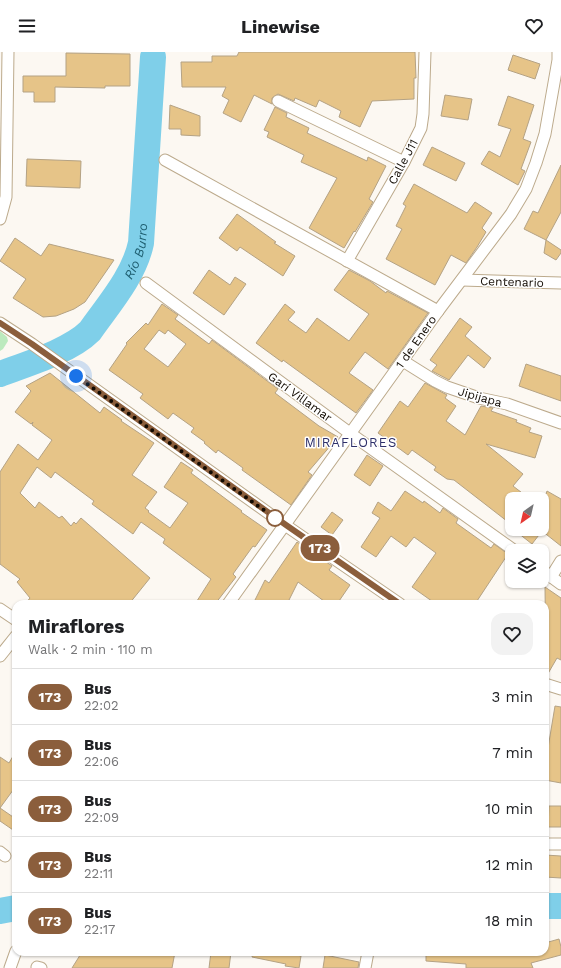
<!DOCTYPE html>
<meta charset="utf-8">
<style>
body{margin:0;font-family:"Work Sans",sans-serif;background:#f2f2f2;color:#202124;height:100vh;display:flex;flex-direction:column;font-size:15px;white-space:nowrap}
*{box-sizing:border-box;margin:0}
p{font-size:13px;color:#757577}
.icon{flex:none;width:22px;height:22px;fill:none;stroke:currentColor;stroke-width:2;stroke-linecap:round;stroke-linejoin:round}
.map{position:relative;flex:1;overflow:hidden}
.details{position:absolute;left:12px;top:548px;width:537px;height:356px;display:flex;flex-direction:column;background:#fff;border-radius:12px;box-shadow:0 1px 3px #0004}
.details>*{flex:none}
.badge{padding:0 8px;border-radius:13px;font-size:14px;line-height:26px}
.needle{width:26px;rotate:214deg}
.fabs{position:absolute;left:505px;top:440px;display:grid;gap:8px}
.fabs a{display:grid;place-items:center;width:44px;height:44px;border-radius:8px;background:#fff;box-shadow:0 1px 3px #0004;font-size:20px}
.you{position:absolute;width:20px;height:20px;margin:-10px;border:3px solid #fff;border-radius:50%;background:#1a73e8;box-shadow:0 0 0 6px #1a73e833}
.map>.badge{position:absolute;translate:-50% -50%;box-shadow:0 0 0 2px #fff}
.round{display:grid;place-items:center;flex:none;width:42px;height:42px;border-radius:12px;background:#f2f2f2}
.summary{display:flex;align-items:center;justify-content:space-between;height:68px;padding:0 16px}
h1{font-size:19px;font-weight:700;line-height:30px}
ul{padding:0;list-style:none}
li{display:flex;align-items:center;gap:12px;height:56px;padding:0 16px;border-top:1px solid #e0e0e0}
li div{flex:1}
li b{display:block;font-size:15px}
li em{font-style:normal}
li .badge{min-width:44px;font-weight:700;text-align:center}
header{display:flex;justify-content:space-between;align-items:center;height:52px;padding:0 16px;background:#fff;font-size:18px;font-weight:700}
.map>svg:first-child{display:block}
.green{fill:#bceabe}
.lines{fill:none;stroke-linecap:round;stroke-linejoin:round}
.river{stroke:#7fcfe9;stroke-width:26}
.building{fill:#e6c488;stroke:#b4a284;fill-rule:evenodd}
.minor-casing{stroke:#bcaa8c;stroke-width:13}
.minor{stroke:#fff;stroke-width:11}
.line-casing{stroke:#fff;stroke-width:9}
.line{stroke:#8b5e3c;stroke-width:6}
.walk{stroke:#110a02;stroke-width:4;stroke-dasharray:0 7.2}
.stop-dot{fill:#fff;stroke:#8b5e3c;stroke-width:2}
.labels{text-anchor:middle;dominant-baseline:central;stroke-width:3;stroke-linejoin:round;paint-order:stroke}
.street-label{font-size:12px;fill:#110a02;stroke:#fff}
.water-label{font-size:13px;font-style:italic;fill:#1f5f71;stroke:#fff}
.neighbourhood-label{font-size:13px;letter-spacing:1px;fill:#2d2f69;stroke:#fff}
</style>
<header><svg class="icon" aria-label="menu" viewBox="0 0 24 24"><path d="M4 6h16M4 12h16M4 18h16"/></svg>Linewise<svg class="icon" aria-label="heart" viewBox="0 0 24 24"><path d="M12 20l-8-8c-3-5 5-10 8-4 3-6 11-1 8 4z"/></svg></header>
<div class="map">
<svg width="561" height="916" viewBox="0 0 561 916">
<rect width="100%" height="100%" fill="#fcf8f2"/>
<polygon class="green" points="0,279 7,285 8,289 3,297 0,299"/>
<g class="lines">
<g class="river">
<path id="s1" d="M0,322C27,312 70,299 90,279C109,252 134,224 141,191L153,5"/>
<polyline points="545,854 561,854"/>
<polyline points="0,859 16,856"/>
</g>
</g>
<g class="building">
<polygon points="239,0 415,0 416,26 414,26 414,47 372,49 360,75 339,65 341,59 319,48 316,55 295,46 294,49 278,42 272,46 272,52 254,43 241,70 223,61 229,48 222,44 226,35 182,35 181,10 212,10 212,4 237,4"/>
<polygon points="66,1 130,2 130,34 105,34 105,36 55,35 55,50 34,50 34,40 23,40 23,24 66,24"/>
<polygon points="513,3 540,12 535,27 508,18"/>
<polygon points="445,43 472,47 468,68 441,64"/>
<polygon points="508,44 534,53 523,87 531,90 521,117 525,119 518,133 481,112 489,99 500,105 511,77 498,73"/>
<polygon points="170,53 200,64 200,84 181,83 181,77 169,77"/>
<polygon points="275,55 287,61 286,65 309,76 307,81 367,109 368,105 386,114 369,147 373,150 355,180 354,179 344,196 309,176 337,126 301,110 304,103 267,85 269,80 264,78"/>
<polygon points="432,95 465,111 456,129 423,113"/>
<polygon points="27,107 81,109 80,136 26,134"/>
<polygon points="561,113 561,160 546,188 524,177 533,159 538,161"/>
<polygon points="414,132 467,161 475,150 492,161 482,176 486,180 477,195 466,211 451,203 435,233 386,207 402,177 396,174 406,154 403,152"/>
<polygon points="237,162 276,190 274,191 295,204 283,224 240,195 237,199 219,186"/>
<polygon points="15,186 41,204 49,192 114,208 85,250 74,257 56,264 43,265 13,246 26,227 0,209"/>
<polygon points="546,188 561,198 561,201 556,208 544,201"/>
<polygon points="209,218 230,233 235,225 246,232 224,263 193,241"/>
<polygon points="349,218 370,229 386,241 387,239 428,261 388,317 365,300 349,321 373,338 356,361 283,308 282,310 256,291 285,252 295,260 288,268 306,281 317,266 349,289 369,262 334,238"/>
<path d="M162,252L178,263L175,267L209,292L212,288L278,337L275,341L319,374L338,385L308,420L312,423L291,453L242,418L243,416L218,398L216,401L204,391L205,390L191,380L194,376L173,361L168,367L140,346L143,342L109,318L127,292L126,291L146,271L148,273ZM159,278L165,282L168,278L186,292L168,315L144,297Z"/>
<polygon points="460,266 472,275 465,284 491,306 484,316 468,303 449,328 432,319 437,313 430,308"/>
<polygon points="526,312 561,324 561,349 519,334"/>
<polygon points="50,321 100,361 104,355 122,368 121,369 154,391 132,423 157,440 145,456 149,459 148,460 170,476 188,451 164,435 181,410 193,418 191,421 242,459 241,460 267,478 255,495 253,494 233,522 236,525 215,552 195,552 211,527 163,491 165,487 141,470 133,482 92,452 94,449 55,420 51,426 37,415 20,441 35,456 39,450 59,466 62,464 71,474 74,470 76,472 81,466 150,526 129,552 25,552 30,546 17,530 20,527 0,512 0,420 18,392 38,408 52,388 32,373 33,370 31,372 15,360 31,339 26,334"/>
<polygon points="425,331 447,343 445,346 456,354 446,369 465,383 481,354 493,356 491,359 517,368 516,370 531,376 529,380 542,384 535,406 486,392 523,422 513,434 530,447 512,447 512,473 454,428 447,427 434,418 436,415 412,398 408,403 378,381 400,349 408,355"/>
<polygon points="367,403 383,414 370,434 354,423"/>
<polygon points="405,439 423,451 424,449 440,461 443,456 458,467 456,471 491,496 494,492 508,502 475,552 436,552 412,535 436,501 414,485 406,495 391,484 376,505 361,495 380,466 372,461 378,450 391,459"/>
<polygon points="547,439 561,447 561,494 542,479 532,492 513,477 542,477 542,453"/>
<polygon points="332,460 343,468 332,483 321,475"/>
<polygon points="297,490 332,514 329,518 350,533 337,552 328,552 298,530 287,552 253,552 265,528 269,531"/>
<polygon points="545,535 561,546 561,608 557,606 546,625"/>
<polygon points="555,654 561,655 561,731 545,728 548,702 547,702"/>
<polygon points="16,699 16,734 0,756 16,767 16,780 0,769 0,705 9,711"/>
<polygon points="549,754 561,754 561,775 548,775"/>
<polygon points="545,803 561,804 561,826 545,825"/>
<polygon points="559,887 561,895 561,903 531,911 533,916 466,916 466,912 426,909 426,900 545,900 545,891"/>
<polygon points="82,900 175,900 172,916 72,916"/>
<polygon points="211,900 231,900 229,916 209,916"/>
<polygon points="253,900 293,900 292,902 301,904 299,916 285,914 286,912 252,905"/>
<polygon points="325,903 359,910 358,916 323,916"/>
</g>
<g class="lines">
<g class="minor-casing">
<g id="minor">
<polyline points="278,49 404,110"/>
<polyline points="165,108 438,259"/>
<polyline points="0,167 6,145 8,0"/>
<polyline points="347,209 404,110 421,76 423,62 425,0"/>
<polyline points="462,228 561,231"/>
<polyline points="146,231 351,382 515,499"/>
<polyline points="0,271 32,292 285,473 400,552"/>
<polyline points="403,309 435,329 447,335 479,346 507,352 561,371"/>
<polyline points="542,518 561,532"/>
<polyline points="551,525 561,509"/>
<polyline points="228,552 438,259 511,162 526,137 536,111 545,82 558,8 558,0"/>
<polyline points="0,557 16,568"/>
<polyline points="0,604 16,584"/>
<polyline points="545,632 561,637"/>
<polyline points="545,792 561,792"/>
<polyline points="0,800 5,804"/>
<polyline points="37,915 41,916"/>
<polyline points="10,916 16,899"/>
<polyline points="365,916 368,900"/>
</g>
</g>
<use href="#minor" class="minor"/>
</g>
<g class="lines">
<g class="line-casing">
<polyline id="line" points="0,271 32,292 286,473 400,552"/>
</g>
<use href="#line" class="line"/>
<polyline class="walk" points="76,324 275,466"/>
</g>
<circle class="stop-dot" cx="275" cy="466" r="8"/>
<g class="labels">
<g class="street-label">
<text transform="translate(403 110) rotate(-62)">Calle J11</text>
<text transform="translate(512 230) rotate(2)">Centenario</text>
<text transform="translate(416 290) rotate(-55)">1 de Enero</text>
<text transform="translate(300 345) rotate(36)">Garí Villamar</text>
<text transform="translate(480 345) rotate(16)">Jipijapa</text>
</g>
<g class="water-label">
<text stroke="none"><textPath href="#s1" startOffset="194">Río Burro</textPath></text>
</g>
<g class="neighbourhood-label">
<text x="351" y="390">MIRAFLORES</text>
</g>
</g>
</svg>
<div class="fabs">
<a><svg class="needle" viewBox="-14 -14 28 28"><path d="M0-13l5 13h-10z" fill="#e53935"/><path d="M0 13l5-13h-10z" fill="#757577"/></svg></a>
<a><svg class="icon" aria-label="layers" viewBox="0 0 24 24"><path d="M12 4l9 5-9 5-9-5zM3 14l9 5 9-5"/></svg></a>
</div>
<div class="you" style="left:76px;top:324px"></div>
<b class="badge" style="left:320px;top:496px;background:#8b5e3c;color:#fff">173</b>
<section class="details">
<div class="summary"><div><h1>Miraflores</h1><p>Walk · 2 min · 110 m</p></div><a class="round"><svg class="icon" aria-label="heart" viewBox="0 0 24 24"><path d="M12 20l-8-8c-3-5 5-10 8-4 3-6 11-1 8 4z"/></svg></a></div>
<ul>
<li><span class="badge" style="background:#8b5e3c;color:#fff">173</span><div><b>Bus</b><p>22:02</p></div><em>3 min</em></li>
<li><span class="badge" style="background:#8b5e3c;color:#fff">173</span><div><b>Bus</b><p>22:06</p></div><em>7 min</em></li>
<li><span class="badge" style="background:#8b5e3c;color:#fff">173</span><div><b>Bus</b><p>22:09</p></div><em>10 min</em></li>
<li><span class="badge" style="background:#8b5e3c;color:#fff">173</span><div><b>Bus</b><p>22:11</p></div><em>12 min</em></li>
<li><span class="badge" style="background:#8b5e3c;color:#fff">173</span><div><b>Bus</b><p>22:17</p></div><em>18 min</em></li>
</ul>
</section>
</div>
